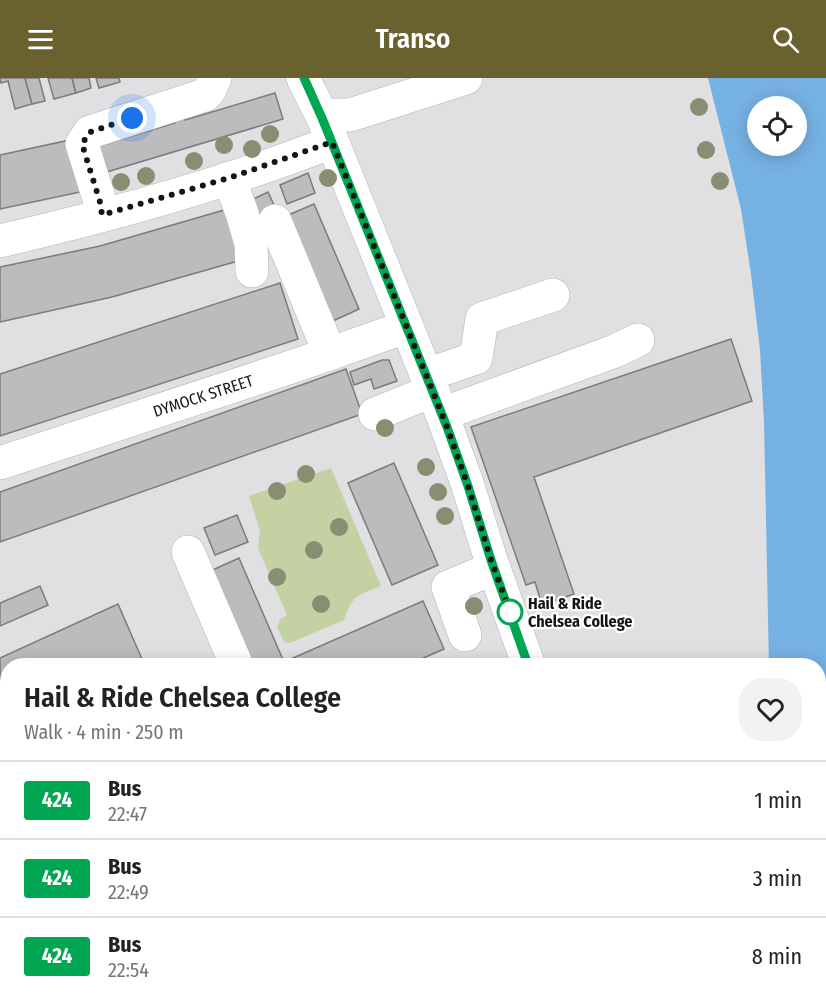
<!DOCTYPE html>
<meta charset="utf-8">
<style>
body{margin:0;font-family:"Fira Sans Condensed",sans-serif;background:#f2f2f2;color:#222;height:100vh;display:flex;flex-direction:column;font-size:22px;white-space:nowrap}
*{box-sizing:border-box;margin:0}
p{font-size:20px;color:#767676}
.icon{flex:none;width:33px;height:33px;fill:none;stroke:currentColor;stroke-width:2;stroke-linecap:round;stroke-linejoin:round}
.map{position:relative;flex:1;overflow:hidden}
.side{position:absolute;left:0px;top:580px;width:826px;height:350px;display:flex;flex-direction:column;background:#fff;border-radius:24px 24px 0 0;box-shadow:0 3px 15px #0003}
.side>*{flex:none}
.badge{padding:0 12px;border-radius:4px;font-size:21px;line-height:39px}
.tools{position:absolute;left:747px;top:18px;display:grid;gap:12px}
.tools a{display:grid;place-items:center;width:60px;height:60px;border-radius:50%;background:#fff;box-shadow:0 3px 15px #0003;font-size:30px}
.you{position:absolute;width:30px;height:30px;margin:-15px;border:4px solid #fff;border-radius:50%;background:#1a73e8;box-shadow:0 0 0 9px #1a73e833}
.map>.badge{position:absolute;translate:-50% -50%;box-shadow:0 0 0 3px #fff}
.round{display:grid;place-items:center;flex:none;width:63px;height:63px;border-radius:24px;background:#f2f2f2}
.overview{display:flex;align-items:center;justify-content:space-between;height:102px;padding:0 24px}
h1{font-size:28px;font-weight:600;line-height:45px}
ul{padding:0;list-style:none}
li{display:flex;align-items:center;gap:18px;height:78px;padding:0 24px;border-top:2px solid #e0e0e0}
li div{flex:1}
li b{display:block;font-size:22px}
li em{font-style:normal}
li .badge{min-width:66px;font-weight:700;text-align:center}
header{display:flex;justify-content:space-between;align-items:center;height:78px;padding:0 24px;background:#69622f;color:#fff;font-size:27px;font-weight:600}
.map>svg:first-child{display:block}
.green{fill:#c4d1a3}
.water{fill:#76b1e3;fill-rule:evenodd}
.building{fill:#bdbbbd;stroke:#7c7a7c;stroke-width:1.5}
.lines{fill:none;stroke-linecap:round;stroke-linejoin:round}
.minor-casing{stroke:#b2b2b5;stroke-width:34}
.minor{stroke:#fff;stroke-width:33}
.tree{fill:#878e72}
.line-casing{stroke:#fff;stroke-width:14}
.line{stroke:#00a651;stroke-width:9}
.walk{stroke:#151516;stroke-width:6;stroke-dasharray:0 10.8}
.stop-dot{fill:#fff;stroke:#00a651;stroke-width:3}
.labels{text-anchor:middle;dominant-baseline:central;stroke-width:4.5;stroke-linejoin:round;paint-order:stroke}
.street-label{font-size:16px;fill:#151516;stroke:#fff}
.stop-label{font-size:16px;font-weight:bold;fill:#151516;stroke:#fff;text-anchor:start}
</style>
<header><svg class="icon" aria-label="menu" viewBox="0 0 24 24"><path d="M4 6h16M4 12h16M4 18h16"/></svg>Transo<svg class="icon" aria-label="search" viewBox="0 0 24 24"><circle cx="10" cy="10" r="6"/><path d="M15 15l6 6"/></svg></header>
<div class="map">
<svg width="826" height="929" viewBox="0 0 826 929">
<rect width="100%" height="100%" fill="#e0e0e3"/>
<path class="green" d="M331,390L381,508C357,518 353,516 344,542L290,565L284,564L277,549L280,541L287,537L258,470L260,453L249,418Z"/>
<path class="water" d="M708,0H826V929H775V923L819,922V588H769L764,344L760,272L751,196L741,131ZM758,28H796V68H758Z"/>
<g class="building">
<polygon points="0,0 25,0 32,26 15,31 8,3 1,5"/>
<polygon points="25,0 39,0 45,23 32,26"/>
<polygon points="48,0 72,0 76,15 54,21"/>
<polygon points="72,0 89,0 91,10 76,15"/>
<polygon points="96,0 119,0 120,4 99,10"/>
<polygon points="275,15 283,41 100,96 92,70 175,45 173,36 182,33 185,42"/>
<polygon points="70,62 85,113 0,131 0,77"/>
<polygon points="308,95 315,115 287,126 280,107"/>
<polygon points="268,114 275,129 251,139 245,125"/>
<polygon points="314,126 359,231 333,243 286,138"/>
<polygon points="231,130 245,181 112,219 0,244 0,189 100,168"/>
<polygon points="280,205 298,261 0,358 0,296"/>
<polygon points="731,261 752,323 534,399 574,516 542,527 535,504 526,507 471,349"/>
<polygon points="382,282 389,282 397,303 374,311 371,301 354,307 350,294"/>
<polygon points="346,291 362,336 0,464 0,414"/>
<polygon points="394,385 438,487 392,507 348,405"/>
<polygon points="237,437 248,464 215,477 204,450"/>
<polygon points="239,480 284,584 423,523 444,571 405,588 247,588 206,495"/>
<polygon points="40,508 48,527 0,548 0,525"/>
<polygon points="118,526 145,588 8,588 8,708 0,711 0,580"/>
<polygon points="8,849 8,889 0,876 0,854"/>
<polygon points="27,922 86,922 89,929 31,929"/>
<rect x="244" y="922" width="279" height="7"/>
</g>
<g class="lines">
<g class="minor-casing">
<g id="minor">
<polyline points="303,0 323,40 442,336 468,408 491,482 529,588"/>
<polyline points="323,40 336,37 350,37 466,0"/>
<polyline points="229,100 242,135 251,166 252,193"/>
<polyline points="103,137 100,124 82,66 90,54 205,17 209,13 215,0"/>
<polyline points="275,143 330,276"/>
<path d="M0,163C112,137 225,106 332,64"/>
<polyline points="426,297 476,280 482,241 553,217"/>
<polyline points="375,336 432,313"/>
<polyline points="442,336 615,273 638,262"/>
<polyline points="0,385 300,286 406,249"/>
<polyline points="188,474 237,588"/>
<polyline points="465,557 448,509 494,490"/>
<polyline points="0,744 8,761"/>
<polyline points="0,815 8,813"/>
<polyline points="93,922 96,929"/>
<polyline points="119,922 120,925 130,929 209,929"/>
<polyline points="556,929 556,922"/>
<polyline points="621,929 622,922"/>
</g>
</g>
<use href="#minor" class="minor"/>
</g>
<g class="tree">
<circle cx="699" cy="29" r="9"/>
<circle cx="270" cy="56" r="9"/>
<circle cx="224" cy="67" r="9"/>
<circle cx="252" cy="71" r="9"/>
<circle cx="706" cy="72" r="9"/>
<circle cx="194" cy="83" r="9"/>
<circle cx="146" cy="98" r="9"/>
<circle cx="328" cy="100" r="9"/>
<circle cx="720" cy="103" r="9"/>
<circle cx="121" cy="104" r="9"/>
<circle cx="385" cy="350" r="9"/>
<circle cx="426" cy="389" r="9"/>
<circle cx="306" cy="396" r="9"/>
<circle cx="277" cy="413" r="9"/>
<circle cx="438" cy="414" r="9"/>
<circle cx="445" cy="438" r="9"/>
<circle cx="339" cy="449" r="9"/>
<circle cx="314" cy="472" r="9"/>
<circle cx="277" cy="499" r="9"/>
<circle cx="321" cy="526" r="9"/>
<circle cx="474" cy="528" r="9"/>
</g>
<g class="lines">
<g class="line-casing">
<polyline id="line" points="304,0 322,40 447,349 468,408 491,482 528,587 525,588"/>
</g>
<use href="#line" class="line"/>
<polyline class="walk" points="132,40 90,54 82,66 100,124 102,137 229,100 332,64 447,349 468,408 491,482 510,534"/>
</g>
<circle class="stop-dot" cx="510" cy="534" r="12"/>
<g class="labels">
<g class="street-label">
<text transform="translate(203 318) rotate(-18)">DYMOCK STREET</text>
</g>
<g class="stop-label">
<text x="528" y="525">Hail &amp; Ride<tspan x="528" dy="18">Chelsea College</tspan></text>
</g>
</g>
</svg>
<div class="tools">
<a><svg class="icon" aria-label="locate" viewBox="0 0 24 24"><circle cx="12" cy="12" r="6"/><path d="M12 2v4M12 18v4M2 12h4M18 12h4"/></svg></a>
</div>
<div class="you" style="left:132px;top:40px"></div>
<section class="side">
<div class="overview"><div><h1>Hail &amp; Ride Chelsea College</h1><p>Walk · 4 min · 250 m</p></div><a class="round"><svg class="icon" aria-label="heart" viewBox="0 0 24 24"><path d="M12 20l-8-8c-3-5 5-10 8-4 3-6 11-1 8 4z"/></svg></a></div>
<ul>
<li><span class="badge" style="background:#00a651;color:#fff">424</span><div><b>Bus</b><p>22:47</p></div><em>1 min</em></li>
<li><span class="badge" style="background:#00a651;color:#fff">424</span><div><b>Bus</b><p>22:49</p></div><em>3 min</em></li>
<li><span class="badge" style="background:#00a651;color:#fff">424</span><div><b>Bus</b><p>22:54</p></div><em>8 min</em></li>
</ul>
</section>
</div>
